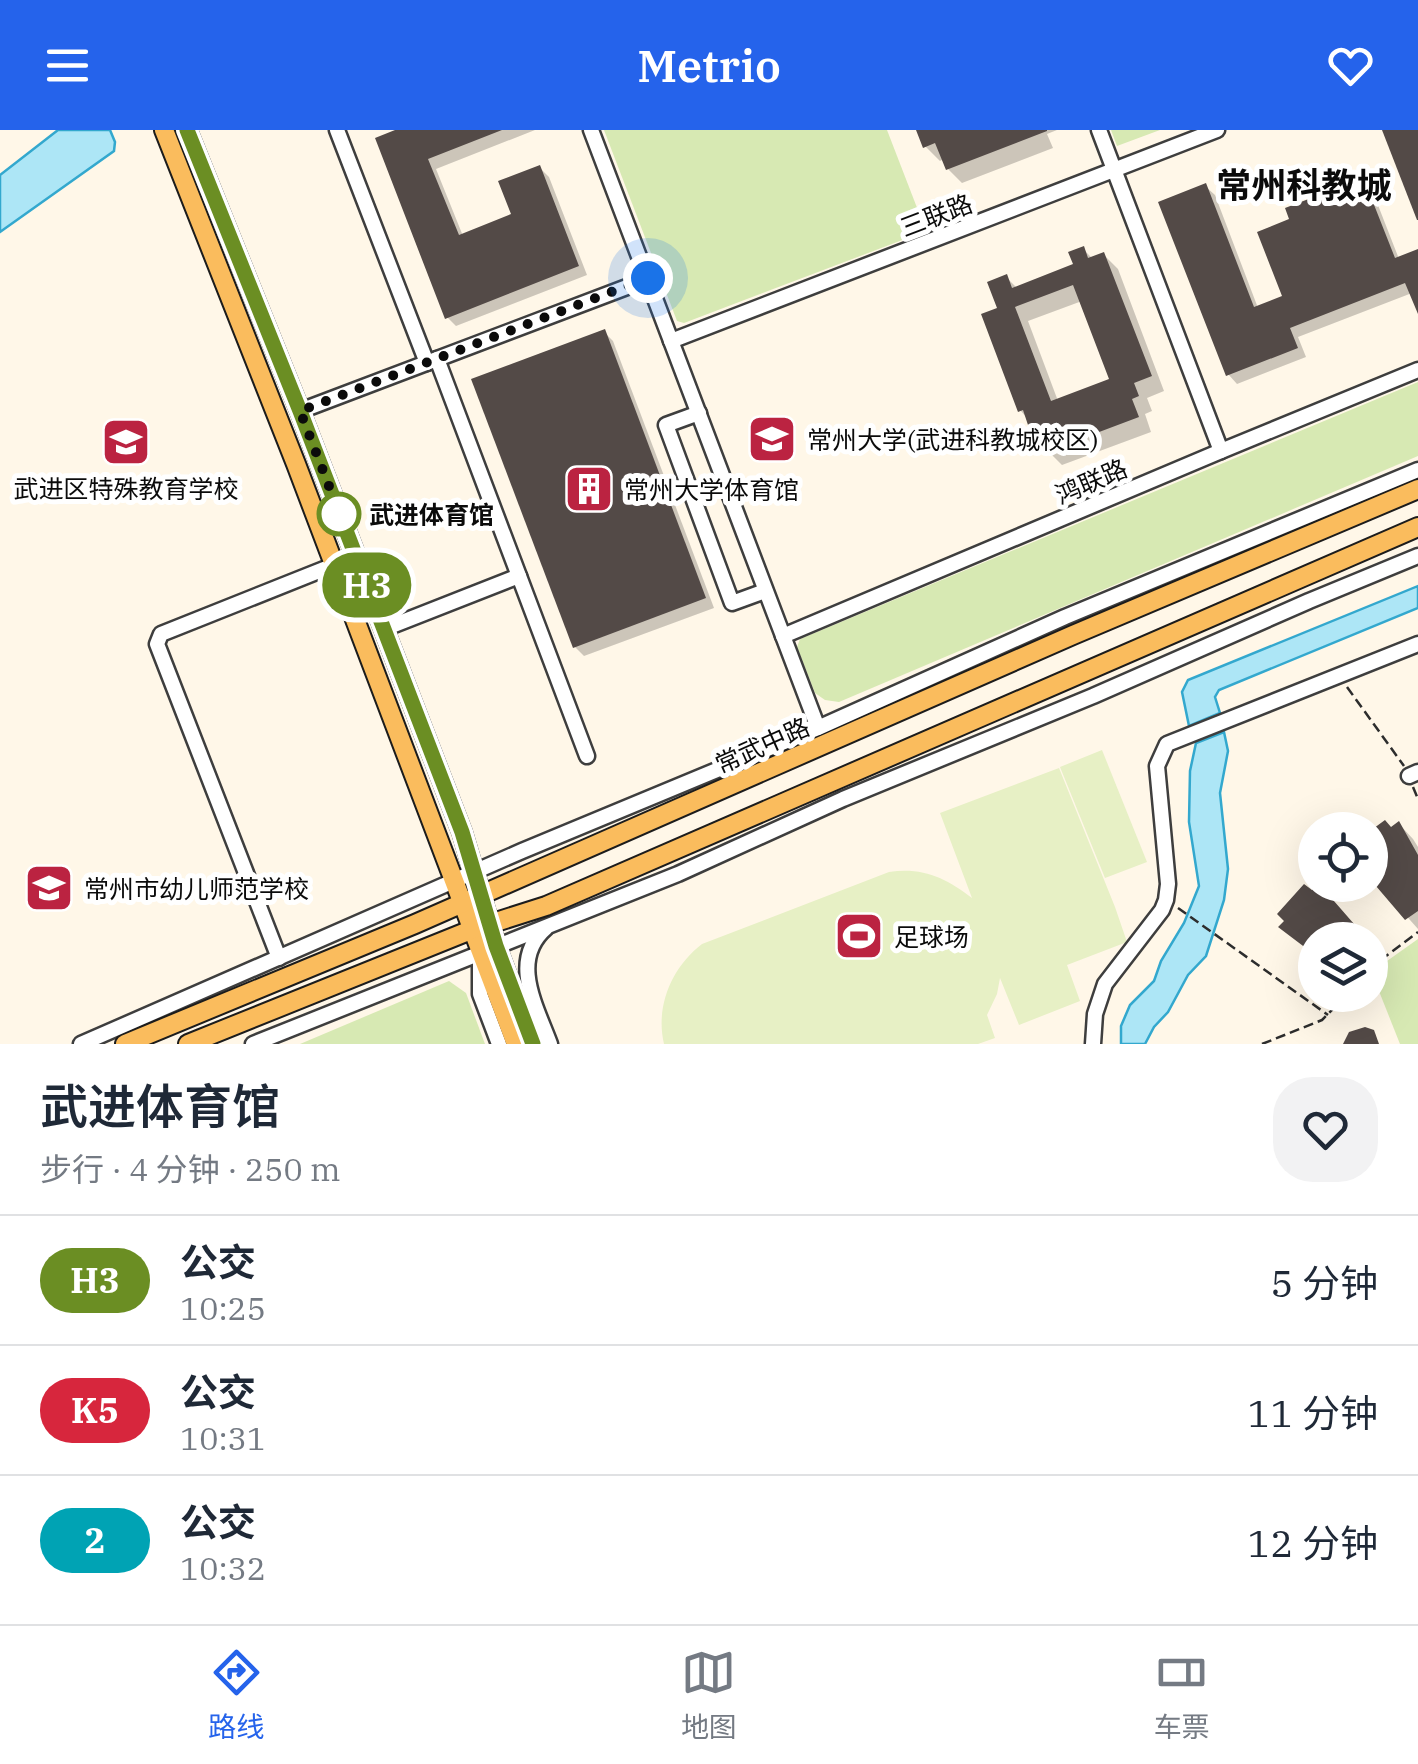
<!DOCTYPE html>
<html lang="zh">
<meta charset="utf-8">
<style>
body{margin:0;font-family:"IBM Plex Serif","Noto Sans SC",serif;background:#f2f2f3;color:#1f2937;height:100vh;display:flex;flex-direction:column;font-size:38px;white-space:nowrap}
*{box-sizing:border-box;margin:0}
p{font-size:32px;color:#747a83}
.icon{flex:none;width:55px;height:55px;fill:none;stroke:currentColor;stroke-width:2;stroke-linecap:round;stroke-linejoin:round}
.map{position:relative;height:914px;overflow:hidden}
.sheet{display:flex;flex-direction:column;background:#fff;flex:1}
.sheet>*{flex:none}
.badge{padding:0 20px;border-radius:32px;font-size:35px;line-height:65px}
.buttons{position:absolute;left:1298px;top:682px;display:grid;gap:20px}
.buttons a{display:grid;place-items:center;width:90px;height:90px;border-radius:50%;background:#fff;box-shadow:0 10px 40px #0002;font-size:50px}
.you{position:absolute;width:50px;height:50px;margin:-25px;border:8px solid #fff;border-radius:50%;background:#1a73e8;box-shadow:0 0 0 15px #1a73e833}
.map>.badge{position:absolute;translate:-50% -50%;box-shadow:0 0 0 5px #fff}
.round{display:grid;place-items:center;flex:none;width:105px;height:105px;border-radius:40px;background:#f2f2f3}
.summary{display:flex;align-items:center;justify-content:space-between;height:170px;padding:0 40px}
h1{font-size:48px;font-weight:600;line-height:75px}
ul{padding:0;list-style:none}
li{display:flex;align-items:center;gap:30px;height:130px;padding:0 40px;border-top:2px solid #e0e1e3}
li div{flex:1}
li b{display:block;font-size:38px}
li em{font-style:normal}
li .badge{min-width:110px;font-weight:700;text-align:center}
header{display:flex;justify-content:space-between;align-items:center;height:130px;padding:0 40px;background:#2563eb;color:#fff;font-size:45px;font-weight:600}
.tabs{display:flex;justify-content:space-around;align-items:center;height:140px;border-top:2px solid #e0e1e3;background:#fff;font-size:28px;color:#747a83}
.tabs a{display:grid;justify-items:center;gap:5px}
.tabs .selected{color:#2563eb}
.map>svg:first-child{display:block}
.green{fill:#d7e9b3}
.pitch{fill:#e7f0c5}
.water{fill:#ade6f6;stroke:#33a8ce;stroke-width:2.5}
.shadow{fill:#0003;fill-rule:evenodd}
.building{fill:#534a47;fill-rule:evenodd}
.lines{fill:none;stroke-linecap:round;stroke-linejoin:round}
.minor-casing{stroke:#3e3e3e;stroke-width:19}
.major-casing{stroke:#1c1c1c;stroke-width:22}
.path{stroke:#2d2d2d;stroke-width:2.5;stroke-dasharray:10 5;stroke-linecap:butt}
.minor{stroke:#fff;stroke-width:14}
.major{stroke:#fabc5d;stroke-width:18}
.line-casing{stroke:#fff;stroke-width:22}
.line{stroke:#6b8e23;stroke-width:15}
.walk{stroke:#0b0b0b;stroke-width:10;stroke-dasharray:0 18}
.stop-dot{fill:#fff;stroke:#6b8e23;stroke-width:5}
.labels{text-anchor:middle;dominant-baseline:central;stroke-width:10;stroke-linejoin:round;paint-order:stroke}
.street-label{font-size:25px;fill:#0b0b0b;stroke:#fff}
.poi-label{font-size:25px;fill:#0b0b0b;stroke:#fff;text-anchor:start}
.stop-label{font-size:25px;font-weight:bold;fill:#0b0b0b;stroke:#fff;text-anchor:start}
.district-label{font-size:35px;font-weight:bold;fill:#0b0b0b;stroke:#fff}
</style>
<header><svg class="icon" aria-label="menu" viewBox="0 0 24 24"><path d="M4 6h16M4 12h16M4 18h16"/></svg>Metrio<svg class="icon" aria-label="heart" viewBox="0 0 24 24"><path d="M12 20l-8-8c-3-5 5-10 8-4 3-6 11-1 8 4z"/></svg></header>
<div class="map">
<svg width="1418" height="914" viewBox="0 0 1418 914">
<rect width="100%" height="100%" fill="#fff7e8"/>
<g class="green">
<polygon points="604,0 887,0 926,101 684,193 677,191"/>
<polygon points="1111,0 1160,0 1117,16"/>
<polygon points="1418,252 1418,326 839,572 825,570 815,563 797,517 800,509"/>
<polygon points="1418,809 1418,914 1400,914 1373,846 1387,831"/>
<polygon points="449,851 466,863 485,914 300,914"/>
</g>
<g class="pitch">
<polygon points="1102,620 1147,732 1105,748 1060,637"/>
<path d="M1059,638L1115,777L1127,812L1067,835L1080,871L1019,895L1000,848L997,864L987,885L995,908L978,914H664C655,876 672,837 702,814L889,742C923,737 946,748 972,768L940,683Z"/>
</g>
<g class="water">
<polygon points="58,0 110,0 115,12 114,21 0,102 0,45"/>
<polygon points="1418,456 1418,478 1219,560 1215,567 1220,583 1189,596 1182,562 1188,550"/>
<polygon points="1224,602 1228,621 1220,663 1228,739 1224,770 1206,826 1188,845 1168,882 1154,897 1145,914 1121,914 1121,896 1130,875 1154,851 1161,831 1184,793 1199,756 1189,692 1190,641 1196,613"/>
</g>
<g class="shadow">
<polygon points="402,0 535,0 436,39 463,106 514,86 540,38 549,47 587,145 456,196 447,187"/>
<polygon points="919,0 1057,0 1047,4 1053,18 962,53 948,39 944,29 940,31 925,16"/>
<polygon points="1205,56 1215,65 1258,178 1285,168 1292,91 1339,60 1347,68 1366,60 1376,70 1399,129 1418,122 1418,174 1412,163 1298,207 1306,227 1237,254 1228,244"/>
<path d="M1083,119L1093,129L1104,125L1118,139L1164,261L1147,268L1152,281L1145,284L1151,302L1062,335L1048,321L1042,305L1020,280L1000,180L1006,147L1017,158L1076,136ZM1082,171L1112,251L1058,271L1028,191Z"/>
<polygon points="604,202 613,211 714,478 584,526 575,517"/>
<polygon points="1399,694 1413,709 1418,717 1418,799 1370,745 1370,704 1392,700"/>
<polygon points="1370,813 1381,827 1376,833 1382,839 1382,843 1375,851 1370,852"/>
</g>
<g class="building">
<polygon points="395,0 502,0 428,29 459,105 511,84 498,51 540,35 579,136 445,189 375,8"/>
<polygon points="916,0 1047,0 1047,1 946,40 935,13 923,18"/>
<polygon points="1382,0 1418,0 1418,90 1417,90"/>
<polygon points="1206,53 1254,177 1282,166 1257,102 1289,89 1285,78 1340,57 1343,67 1367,57 1395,128 1418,119 1418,184 1405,153 1290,198 1298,218 1226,246 1158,72"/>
<path d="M1084,116L1088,128L1104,122L1152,246L1134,253L1139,266L1132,269L1139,287L1046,322L1034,293L1028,295L1023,280L1018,282L981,184L997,178L987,152L1007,144L1012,158L1073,134L1068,122ZM1073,155L1109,249L1051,271L1015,177Z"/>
<polygon points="605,199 706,468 573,518 471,249"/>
<polygon points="1385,690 1391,697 1399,691 1418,725 1418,781 1405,790 1370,749 1370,701"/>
<polygon points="1304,754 1312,760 1316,755 1320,755 1368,810 1315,810 1315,825 1278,797 1284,791 1277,784"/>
<polygon points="1365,897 1374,900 1379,914 1343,914 1349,902"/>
</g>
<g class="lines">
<g class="minor-casing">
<g id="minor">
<polyline points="337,0 427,233"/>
<polyline points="591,0 818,598"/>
<polyline points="1099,0 1221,321"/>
<polyline points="671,211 1217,0"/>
<polyline points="437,229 587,626"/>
<polyline points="300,281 648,149"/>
<polyline points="699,283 666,295 732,473 765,461"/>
<polyline points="384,499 519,446"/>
<polyline points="783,506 1221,321 1418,240"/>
<polyline points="1409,646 1418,642"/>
<path d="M546,798C509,830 536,876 550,914"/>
<polyline points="279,828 157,514 161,504 334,435"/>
<polyline points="480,828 480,864 499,914"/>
<polyline points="81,914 522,721 818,598 1065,487 1418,340"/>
<polyline points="253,914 678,744 843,669 1093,566 1309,471 1418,426"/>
<polyline points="1093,914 1095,884 1105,854 1162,780 1166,770 1168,754 1157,636 1167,614 1418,514"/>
</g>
</g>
<g class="major-casing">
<g id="major">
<polyline points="164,0 296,334 516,914"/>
<polyline points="187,0 300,281 462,702 496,816 533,914"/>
<polyline points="125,914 415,794 1073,505 1418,359"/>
<polyline points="188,914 471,800 546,776 1418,397"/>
</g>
</g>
<g class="path">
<polyline points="1347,557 1404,636"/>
<polyline points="1413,657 1418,669"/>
<polyline points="1178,778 1328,885"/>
<polyline points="1370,841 1382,829 1418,802"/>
<polyline points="1262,914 1322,890 1347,865"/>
</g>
<use href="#minor" class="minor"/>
<use href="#major" class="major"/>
</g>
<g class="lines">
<g class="line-casing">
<polyline id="line" points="187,0 300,281 462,702 496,816 533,914"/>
</g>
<use href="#line" class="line"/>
<polyline class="walk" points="339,384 344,395 300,281 648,148"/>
</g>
<defs>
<g id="university-square" transform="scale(2.5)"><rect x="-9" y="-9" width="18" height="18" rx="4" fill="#bb2341" stroke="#fff"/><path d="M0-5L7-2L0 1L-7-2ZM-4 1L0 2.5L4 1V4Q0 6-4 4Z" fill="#fff"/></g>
<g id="school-square" transform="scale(2.5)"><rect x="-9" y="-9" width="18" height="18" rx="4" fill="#bb2341" stroke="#fff"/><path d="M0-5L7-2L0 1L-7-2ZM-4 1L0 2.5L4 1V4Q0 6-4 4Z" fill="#fff"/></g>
<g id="building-square" transform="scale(2.5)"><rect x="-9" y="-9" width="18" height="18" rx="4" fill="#bb2341" stroke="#fff"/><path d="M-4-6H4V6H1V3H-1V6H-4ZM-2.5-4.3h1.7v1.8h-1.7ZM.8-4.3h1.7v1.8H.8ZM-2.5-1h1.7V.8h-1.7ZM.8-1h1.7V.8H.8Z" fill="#fff"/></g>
<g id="stadium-square" transform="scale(2.5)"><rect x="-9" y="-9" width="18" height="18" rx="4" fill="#bb2341" stroke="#fff"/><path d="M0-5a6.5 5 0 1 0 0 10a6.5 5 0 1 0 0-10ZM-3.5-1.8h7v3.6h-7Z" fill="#fff"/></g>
</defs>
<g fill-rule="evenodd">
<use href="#university-square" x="772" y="309"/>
<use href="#school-square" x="126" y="312"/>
<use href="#building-square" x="589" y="359"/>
<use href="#school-square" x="49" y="758"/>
<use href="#stadium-square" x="859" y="806"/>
</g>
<circle class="stop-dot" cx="339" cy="384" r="20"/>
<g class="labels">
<g class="street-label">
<text transform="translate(936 85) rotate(-21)">三联路</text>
<text transform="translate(1091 351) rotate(-23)">鸿联路</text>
<text transform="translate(762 615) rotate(-24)">常武中路</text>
</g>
<g class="poi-label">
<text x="807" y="309">常州大学(武进科教城校区)</text>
<text x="126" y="358" text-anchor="middle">武进区特殊教育学校</text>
<text x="624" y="359">常州大学体育馆</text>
<text x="84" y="758">常州市幼儿师范学校</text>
<text x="894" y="806">足球场</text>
</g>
<g class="stop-label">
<text x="369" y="384">武进体育馆</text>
</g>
<g class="district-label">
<text x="1304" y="55">常州科教城</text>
</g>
</g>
</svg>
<div class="buttons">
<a><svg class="icon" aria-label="locate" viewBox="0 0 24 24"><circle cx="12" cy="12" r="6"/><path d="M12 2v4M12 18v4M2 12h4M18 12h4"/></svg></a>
<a><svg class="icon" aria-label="layers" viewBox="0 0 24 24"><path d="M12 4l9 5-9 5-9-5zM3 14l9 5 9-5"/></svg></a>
</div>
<div class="you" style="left:648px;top:148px"></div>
<b class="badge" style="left:367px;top:455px;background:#6b8e23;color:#fff">H3</b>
</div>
<section class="sheet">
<div class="summary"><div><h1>武进体育馆</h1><p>步行 · 4 分钟 · 250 m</p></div><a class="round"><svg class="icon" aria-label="heart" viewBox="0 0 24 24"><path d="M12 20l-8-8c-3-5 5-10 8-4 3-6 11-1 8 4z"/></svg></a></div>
<ul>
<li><span class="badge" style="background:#6b8e23;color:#fff">H3</span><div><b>公交</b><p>10:25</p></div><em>5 分钟</em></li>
<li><span class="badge" style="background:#d7263d;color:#fff">K5</span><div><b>公交</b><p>10:31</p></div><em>11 分钟</em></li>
<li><span class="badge" style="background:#00a3b4;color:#fff">2</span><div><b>公交</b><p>10:32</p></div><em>12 分钟</em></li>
</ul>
</section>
<nav class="tabs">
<a class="selected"><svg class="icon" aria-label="directions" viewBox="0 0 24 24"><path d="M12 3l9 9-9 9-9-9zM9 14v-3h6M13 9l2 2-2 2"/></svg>路线</a>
<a><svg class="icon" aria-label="map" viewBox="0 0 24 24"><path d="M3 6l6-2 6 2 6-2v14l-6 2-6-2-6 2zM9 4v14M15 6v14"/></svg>地图</a>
<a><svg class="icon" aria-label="tickets" viewBox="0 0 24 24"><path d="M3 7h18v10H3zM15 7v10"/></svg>车票</a>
</nav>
